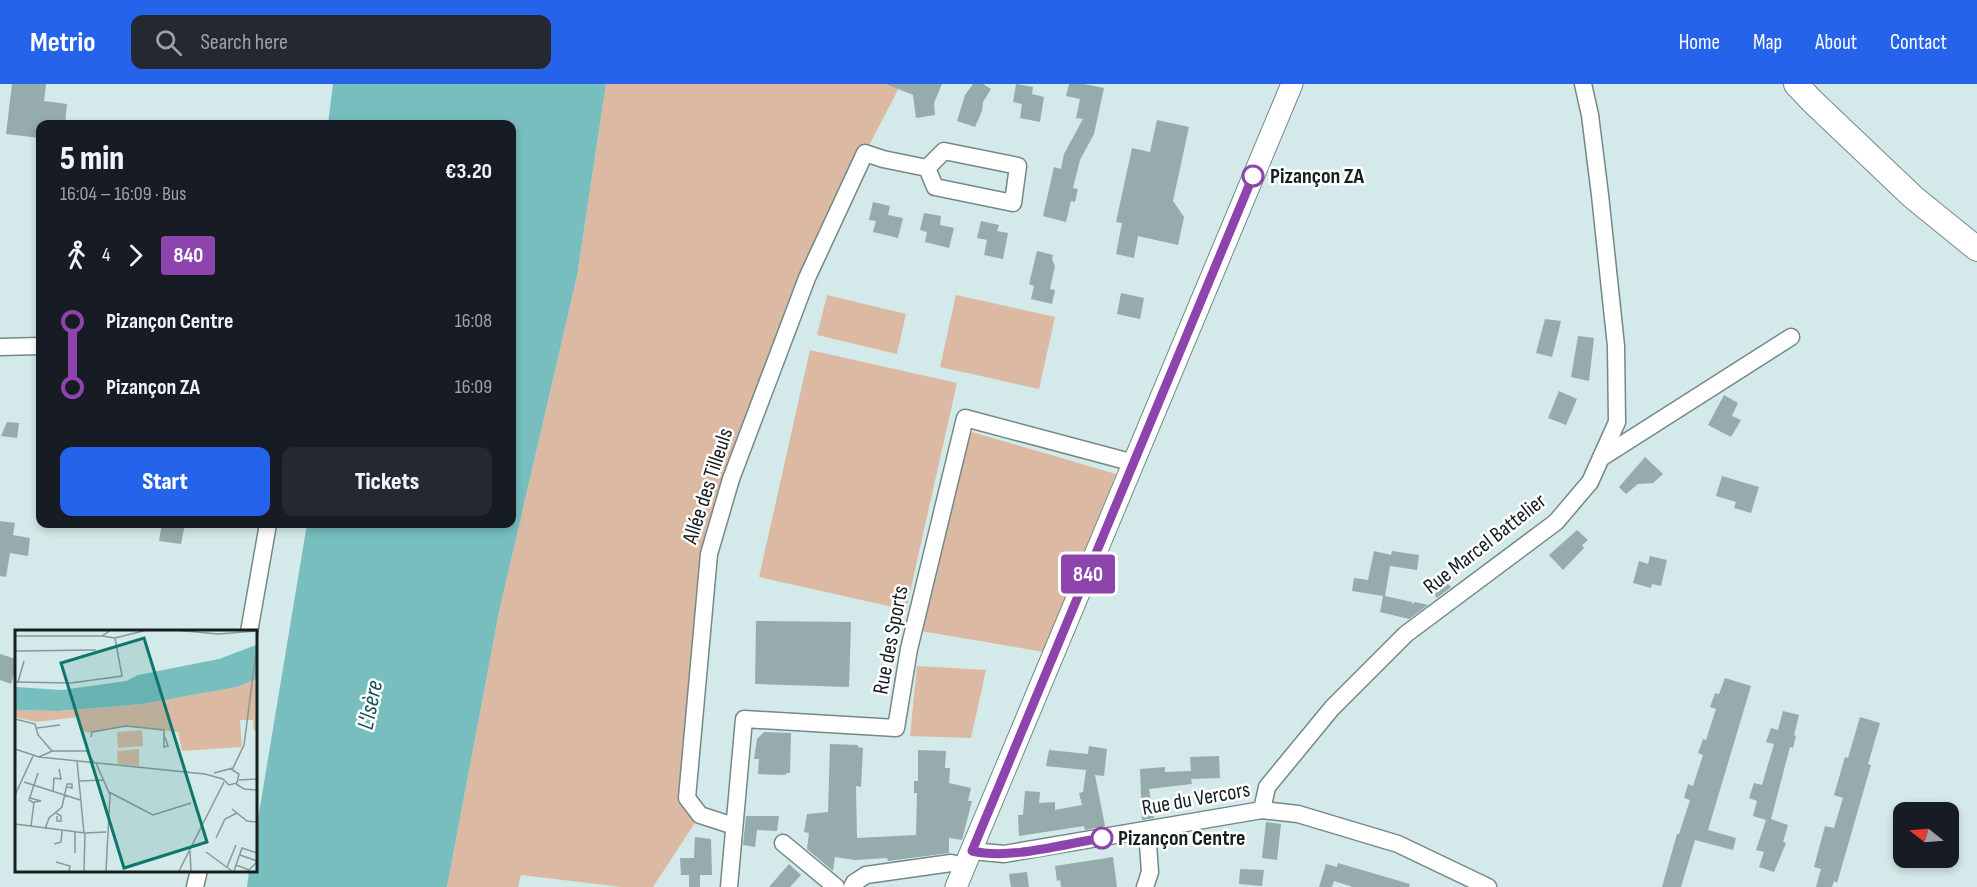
<!DOCTYPE html>
<meta charset="utf-8">
<style>
body{margin:0;font-family:"Sofia Sans Condensed",sans-serif;background:#242831;color:#f1f3f6;height:100vh;display:flex;flex-direction:column;font-size:22px;white-space:nowrap}
*{box-sizing:border-box;margin:0}
p{font-size:20px;color:#9ea1a6}
.icon{flex:none;width:33px;height:33px;fill:none;stroke:currentColor;stroke-width:2;stroke-linecap:round;stroke-linejoin:round}
.map{position:relative;flex:1;overflow:hidden}
.sheet{position:absolute;left:36px;top:36px;width:480px;height:408px;display:flex;flex-direction:column;background:#171b24;border-radius:12px;box-shadow:0 3px 9px #0003}
.sheet>*{flex:none}
.badge{padding:0 12px;border-radius:4px;font-size:21px;line-height:39px}
.needle{width:39px;rotate:287deg}
.buttons{position:absolute;left:1893px;top:718px;display:grid;gap:12px}
.buttons a{display:grid;place-items:center;width:66px;height:66px;border-radius:12px;background:#171b24;box-shadow:0 3px 9px #0003;font-size:30px}
.map>.badge{position:absolute;translate:-50% -50%;box-shadow:0 0 0 3px #fff}
.legs{display:flex;align-items:center;gap:9px;height:66px;padding:0 24px;font-size:20px}
.legs p{margin-inline-start:auto}
.head{display:flex;align-items:center;justify-content:space-between;height:102px;padding:0 24px}
h1{font-size:33px;font-weight:800;line-height:45px}
.action{display:flex;gap:12px;margin-top:auto;padding:12px 24px}
.action a{flex:1;height:69px;border-radius:12px;background:#2563eb;color:#fff;font-size:24px;font-weight:800;line-height:69px;text-align:center}
.action a+a{background:#242831;color:#f1f3f6}
ul{padding:0 24px;list-style:none}
li{display:flex;align-items:center;gap:21px;height:66px;font-size:22px}
li i{display:grid;place-items:center;width:9px;height:100%;margin:0 8px;background:currentColor}
li i::after{content:'';width:15px;height:15px;margin:-8px;border:4px solid;border-radius:50%;background:#171b24}
li p{margin-inline-start:auto}
li:first-child i{background:linear-gradient(#0000 50%,currentColor 0)}
li:last-child i{background:linear-gradient(currentColor 50%,#0000 0)}
header{display:flex;align-items:center;gap:36px;box-sizing:border-box;height:84px;padding:0 30px;background:#2563eb;color:#fff}
header strong{font-size:28px}
nav{display:flex;gap:33px;margin-inline-start:auto;font-size:21px}
.search{width:420px;height:54px;background:#242831;display:flex;align-items:center;gap:15px;box-sizing:border-box;padding:0 21px;border-radius:12px;color:#9ea1a6;font-size:22px}
.map>svg:first-child{display:block}
.green{fill:#dbb9a2}
.water{fill:#78bebf}
.building{fill:#96abab}
.lines{fill:none;stroke-linecap:round;stroke-linejoin:round}
.minor-casing{stroke:#748888;stroke-width:19}
.major-casing{stroke:#748888;stroke-width:23}
.highway-casing{stroke:#748888;stroke-width:26}
.minor{stroke:#fff;stroke-width:16}
.major{stroke:#fff;stroke-width:21}
.highway{stroke:#fff;stroke-width:24}
.line-1-casing{stroke:#fff;stroke-width:14}
.line-1{stroke:#8e44ad;stroke-width:9}
.stop-1-dot{fill:#fff;stroke:#8e44ad;stroke-width:3}
.labels{text-anchor:middle;dominant-baseline:central;stroke-width:5;stroke-linejoin:round;paint-order:stroke}
.stop-label{font-size:22px;font-weight:bold;fill:#161e1e;stroke:#fff;text-anchor:start}
.street-label{font-size:22px;fill:#161e1e;stroke:#fff}
.water-label{font-size:24px;font-style:italic;fill:#185556;stroke:#fff}
.inset-road{fill:none;stroke:#889898;stroke-width:1.5}
.view{fill:#0f766e;fill-opacity:0.15;stroke:#0f766e;stroke-width:3}
.inset-edge{fill:none;stroke:#161e1e;stroke-width:3}
</style>
<header>
<strong>Metrio</strong>
<div class="search"><svg class="icon" aria-label="search" viewBox="0 0 24 24"><circle cx="10" cy="10" r="6"/><path d="M15 15l6 6"/></svg>Search here</div>
<nav><a>Home</a><a>Map</a><a>About</a><a>Contact</a></nav>
</header>
<div class="map">
<svg width="1977" height="803" viewBox="0 0 1977 803">
<rect width="100%" height="100%" fill="#d4e9e9"/>
<g class="green">
<polygon points="606,0 901,0 865,69 811,186 709,470 687,713 700,731 653,803 621,803 521,791 518,803 447,803 499,528 577,192"/>
<polygon points="827,211 906,230 897,270 817,251"/>
<polygon points="956,211 1055,233 1039,305 940,283"/>
<polygon points="810,266 957,299 906,526 759,493"/>
<polygon points="972,348 1116,390 1044,568 921,547 962,357"/>
<polygon points="917,582 986,586 971,654 910,652"/>
</g>
<polygon class="water" points="333,0 606,0 577,192 499,528 447,803 247,803 249,787 255,786 255,753 307,440 512,440 512,40 328,40"/>
<g class="building">
<polygon points="12,0 46,0 44,17 67,20 65,40 40,40 40,54 6,50"/>
<polygon points="886,0 942,0 934,19 935,31 916,34 913,11"/>
<polygon points="973,0 983,0 991,5 983,18 982,27 975,43 957,37 965,11"/>
<polygon points="1016,0 1033,3 1032,10 1044,13 1040,38 1020,34 1022,20 1013,18"/>
<polygon points="1069,0 1084,0 1104,4 1094,50 1080,76 1073,104 1078,105 1075,118 1071,117 1066,138 1043,132 1054,83 1061,85 1064,70 1083,35 1076,34 1080,15 1066,12"/>
<polygon points="1157,36 1189,43 1173,117 1184,133 1178,161 1138,152 1134,174 1116,170 1122,139 1116,138 1132,64 1150,68"/>
<polygon points="873,118 890,122 888,131 903,134 898,154 873,148 876,137 869,136"/>
<polygon points="924,129 941,132 940,141 954,144 949,164 925,158 927,148 920,146"/>
<polygon points="981,137 999,141 997,147 1008,149 1003,175 984,171 987,156 977,154"/>
<polygon points="1037,167 1053,171 1052,175 1055,182 1050,205 1055,206 1052,220 1031,215 1034,202 1029,200"/>
<polygon points="1121,209 1144,214 1140,235 1117,230"/>
<polygon points="1545,235 1561,237 1552,273 1536,269"/>
<polygon points="1578,252 1594,254 1589,297 1571,293"/>
<polygon points="1559,307 1577,315 1566,341 1548,334"/>
<polygon points="1724,311 1738,319 1732,332 1741,336 1731,353 1708,341"/>
<polygon points="7,338 19,339 17,354 1,352"/>
<polygon points="1645,373 1663,390 1653,399 1638,400 1626,410 1619,403"/>
<polygon points="1722,392 1759,403 1751,429 1734,424 1736,418 1716,412"/>
<polygon points="0,437 15,439 13,451 30,454 28,472 10,469 6,493 0,492"/>
<polygon points="162,440 185,440 181,460 159,457"/>
<polygon points="1577,446 1588,456 1582,461 1584,464 1563,486 1549,471"/>
<polygon points="1374,467 1391,471 1392,467 1419,471 1417,486 1390,482 1385,512 1412,518 1412,520 1415,518 1428,521 1409,535 1380,528 1383,512 1352,507 1354,494 1368,496"/>
<polygon points="1650,472 1667,476 1661,502 1652,500 1651,504 1633,499 1639,477 1648,480"/>
<polygon points="1446,498 1451,503 1437,514 1432,507"/>
<polygon points="756,537 851,538 849,603 755,600"/>
<polygon points="0,570 16,575 16,584 11,600 0,596"/>
<polygon points="1725,594 1751,602 1708,746 1736,754 1733,766 1695,756 1681,803 1662,803 1677,750 1679,750 1690,716 1684,714 1688,700 1693,702 1703,671 1698,669 1703,655 1706,656 1716,625 1710,623 1715,609 1719,610"/>
<polygon points="1783,627 1799,631 1794,651 1796,652 1793,664 1790,663 1771,735 1788,741 1783,758 1786,759 1774,788 1759,783 1764,768 1756,766 1766,736 1753,732 1757,717 1749,714 1754,699 1762,701 1774,660 1766,658 1771,644 1778,646"/>
<polygon points="1860,633 1880,639 1868,680 1871,681 1837,799 1834,797 1832,803 1816,803 1821,785 1814,783 1825,742 1834,744 1843,714 1834,711 1845,673 1848,674"/>
<polygon points="764,648 791,649 790,689 786,689 786,691 758,690 759,675 754,675 757,655"/>
<polygon points="830,660 858,661 858,663 863,664 861,703 856,702 857,754 916,751 917,709 914,709 914,697 918,697 918,666 946,667 945,684 950,684 949,699 971,704 968,717 972,717 962,756 949,754 949,769 888,777 887,774 855,776 835,773 833,787 807,765 809,749 804,748 807,730 828,728"/>
<polygon points="1089,662 1107,665 1104,692 1095,691 1105,742 1085,746 1084,742 1019,752 1018,731 1023,731 1025,707 1040,708 1039,719 1055,718 1055,726 1082,721 1079,709 1083,708 1086,686 1046,682 1049,666 1088,670"/>
<polygon points="1219,672 1220,694 1191,695 1192,700 1149,705 1154,734 1142,736 1140,685 1165,683 1165,688 1191,687 1190,673"/>
<polygon points="746,732 779,732 777,747 757,746 755,763 743,761"/>
<polygon points="1266,738 1281,740 1277,776 1262,774"/>
<polygon points="695,753 711,755 712,791 700,791 700,803 689,803 689,791 681,791 680,774 694,774"/>
<polygon points="1113,773 1117,803 1061,803 1060,796 1057,797 1055,782"/>
<polygon points="1338,779 1410,800 1409,803 1353,803 1334,797 1332,803 1319,803 1326,780 1337,783"/>
<polygon points="789,780 801,791 790,803 769,803"/>
<polygon points="1240,785 1264,786 1262,802 1239,800"/>
<polygon points="1027,788 1029,803 1011,803 1009,790"/>
</g>
<g class="lines">
<g class="minor-casing">
<g id="minor">
<polyline points="0,263 40,262"/>
<polyline points="1601,374 1791,253"/>
<polyline points="249,548 268,440"/>
<polyline points="1262,726 1267,703 1332,624 1406,550 1556,438 1590,398 1617,338 1616,262 1600,111 1590,31 1583,0"/>
<polyline points="734,742 700,731 687,714 709,470 731,395 807,194 865,69 883,75 927,84 935,103 1013,119 1018,82 944,67 927,84"/>
<polyline points="783,759 836,803"/>
<polyline points="972,767 1004,770 1262,726 1298,730 1398,760 1488,803"/>
<polyline points="195,803 199,786"/>
<polyline points="729,803 744,635 896,644 909,565 965,334 1134,379"/>
<polyline points="852,803 854,799 866,791 951,779 965,783"/>
<polyline points="1145,803 1150,788 1147,747"/>
</g>
</g>
<g class="major-casing">
<polyline id="major" points="956,803 1292,0"/>
</g>
<g class="highway-casing">
<polyline id="highway" points="1796,0 1812,17 1913,113 1977,165"/>
</g>
<use href="#minor" class="minor"/>
<use href="#major" class="major"/>
<use href="#highway" class="highway"/>
</g>
<g class="lines">
<g class="line-1-casing">
<path id="line-1" d="M1102,754C1063,760 1010,776 972,767L1253,92"/>
</g>
<use href="#line-1" class="line-1"/>
</g>
<g class="stop-1-dot">
<circle cx="1253" cy="92" r="10"/>
<circle cx="1102" cy="754" r="10"/>
</g>
<g class="labels">
<g class="stop-label">
<text x="1270" y="92">Pizançon ZA</text>
<text x="1118" y="754">Pizançon Centre</text>
</g>
<g class="street-label">
<text transform="translate(708 402) rotate(-72)">Allée des Tilleuls</text>
<text transform="translate(1485 460) rotate(-38)">Rue Marcel Battelier</text>
<text transform="translate(891 556) rotate(-79)">Rue des Sports</text>
<text transform="translate(1196 715) rotate(-10)">Rue du Vercors</text>
</g>
<g class="water-label">
<text transform="translate(370 621) rotate(-78)">L'Isère</text>
</g>
</g>
<g transform="translate(15 546)">
<rect width="242" height="242" fill="#d4e9e9"/>
<path d="M241,49V98L239,102L238,90H225L227,117L167,121L163,102L111,96L76,103L66,101L63,87L21,92L0,87V80L43,81L127,74L222,57ZM127,100L128,116L103,118L102,102ZM124,119V136L103,134L102,121Z" fill="#dbb9a2"/>
<path d="M241,15V49L222,57L127,74L43,81L0,80V57L47,60L111,51L123,45L204,29Z" fill="#78bebf"/>
<path class="inset-road" d="M160,0L203,4L242,1M0,6H87L96,0M87,6L100,8L132,0M0,21L81,20M0,52L56,53L107,46L100,8M3,52L9,31M0,89L20,94L23,105L37,121M22,98L45,95M76,107L77,102L111,96L149,100V117L153,116L150,107M0,119L24,127L190,144L208,149M24,127L37,121H72L79,133M62,131L69,203M81,133L95,165L91,241M199,143L218,138L229,115L242,15M208,149L214,155L222,153L224,144L216,139M224,150L242,149M65,151L88,150M9,152L65,170M221,154L229,159L242,160M38,162L39,148L46,149L44,139M94,162L138,185L176,173M0,165L18,126M15,168L26,171L19,172M217,179L232,191L242,192M41,183L46,186V191H42V186M0,194L70,203L91,202M16,196L19,173L14,170L23,143M30,199L34,188L47,177L52,154H57V158L52,157M60,202V223M201,208L210,189L222,183M39,214L46,212L47,201M175,221L176,241M191,222L217,241M225,225L242,231M41,232L55,236L54,241M221,235L234,240L242,232M212,237L221,215M69,241L70,203M164,241L209,152M219,241L227,218L242,223"/>
<path class="view" d="M129,8L192,212L109,238L46,33Z"/>
<rect width="242" height="242" class="inset-edge"/>
</g>
</svg>
<div class="buttons">
<a><svg class="needle" viewBox="-14 -14 28 28"><path d="M0-13l5 13h-10z" fill="#e53935"/><path d="M0 13l5-13h-10z" fill="#9ea1a6"/></svg></a>
</div>
<b class="badge" style="left:1088px;top:490px;background:#8e44ad;color:#fff">840</b>
<section class="sheet">
<div class="head"><div><h1>5 min</h1><p>16:04 – 16:09 · Bus</p></div><b>€3.20</b></div>
<div class="legs"><svg class="icon" aria-label="walk" viewBox="0 0 24 24"><circle cx="13" cy="4" r="2"/><path d="M13 8l-2 6 4 7M11 14l-3 7M7 12l3-4h3l4 4"/></svg>4<svg class="icon" aria-label="forward" viewBox="0 0 24 24"><path d="M9 5l7 7-7 7"/></svg><b class="badge" style="background:#8e44ad;color:#fff">840</b></div>
<ul>
<li><i style="color:#8e44ad"></i><b>Pizançon Centre</b><p>16:08</p></li>
<li><i style="color:#8e44ad"></i><b>Pizançon ZA</b><p>16:09</p></li>
</ul>
<div class="action"><a>Start</a><a>Tickets</a></div>
</section>
</div>
